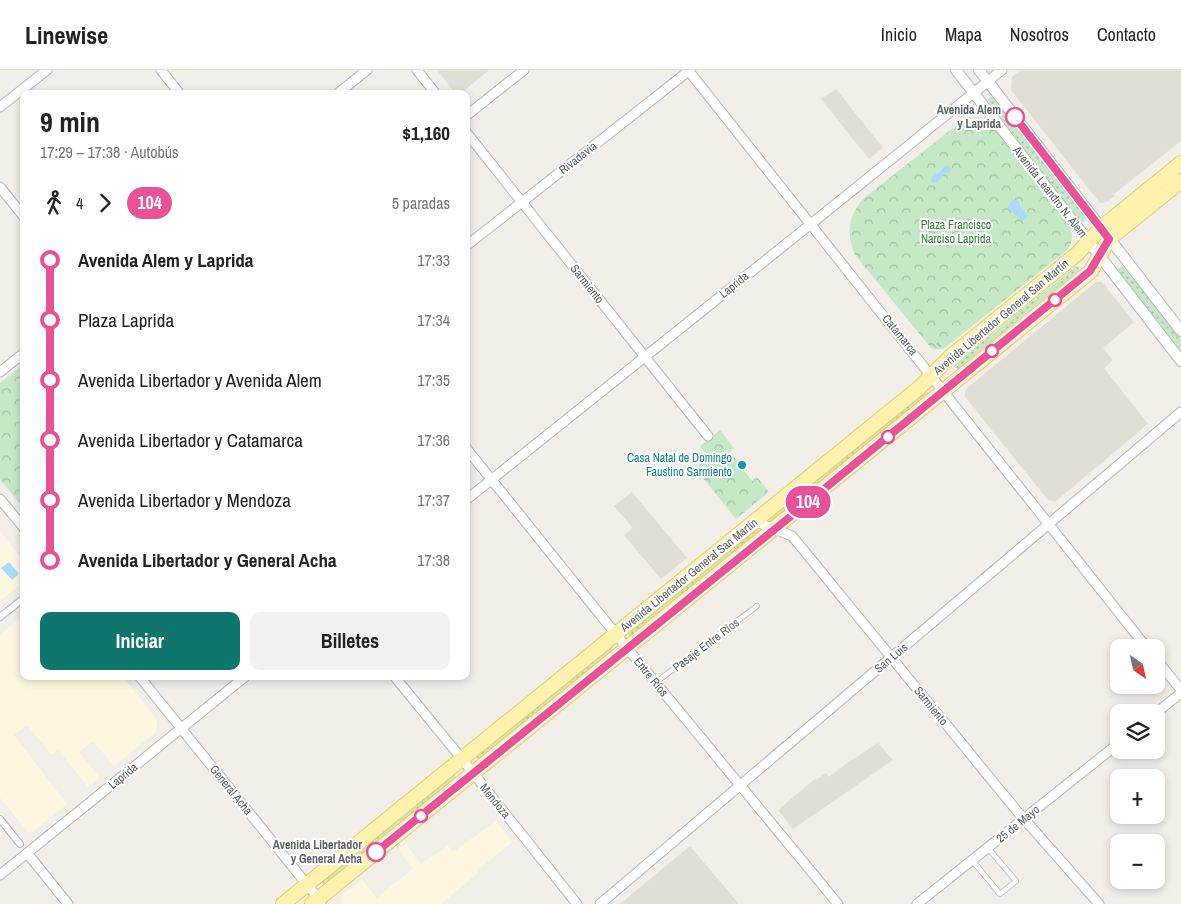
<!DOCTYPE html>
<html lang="es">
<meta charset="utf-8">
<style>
body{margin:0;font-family:"Archivo Narrow",sans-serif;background:#f2f2f2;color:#222;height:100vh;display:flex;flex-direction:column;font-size:19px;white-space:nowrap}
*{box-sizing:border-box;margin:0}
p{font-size:16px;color:#767676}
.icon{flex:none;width:28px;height:28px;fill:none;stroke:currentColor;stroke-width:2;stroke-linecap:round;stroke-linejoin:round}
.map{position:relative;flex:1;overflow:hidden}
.details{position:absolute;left:20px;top:20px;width:450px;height:590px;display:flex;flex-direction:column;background:#fff;border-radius:10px;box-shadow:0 2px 8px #0003}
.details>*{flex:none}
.badge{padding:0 10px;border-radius:16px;font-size:18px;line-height:32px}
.needle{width:32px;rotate:146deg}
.fabs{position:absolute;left:1110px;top:569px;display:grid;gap:10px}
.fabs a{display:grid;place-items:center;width:55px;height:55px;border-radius:10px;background:#fff;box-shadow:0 2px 8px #0003;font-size:25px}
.map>.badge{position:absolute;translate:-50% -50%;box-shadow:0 0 0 2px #fff}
.legs{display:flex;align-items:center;gap:8px;height:55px;padding:0 20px;font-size:16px}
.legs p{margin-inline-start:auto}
.summary{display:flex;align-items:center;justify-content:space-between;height:85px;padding:0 20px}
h1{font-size:28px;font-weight:700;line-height:38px}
.cta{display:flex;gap:10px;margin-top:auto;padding:10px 20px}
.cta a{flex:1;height:58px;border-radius:10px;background:#0f766e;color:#fff;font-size:20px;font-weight:700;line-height:58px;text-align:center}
.cta a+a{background:#f2f2f2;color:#222}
ul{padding:0 20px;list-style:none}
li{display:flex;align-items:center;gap:18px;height:60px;font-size:19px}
li i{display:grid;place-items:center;width:8px;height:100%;margin:0 6px;background:currentColor}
li i::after{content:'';width:12px;height:12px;margin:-6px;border:4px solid;border-radius:50%;background:#fff}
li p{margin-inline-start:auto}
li:first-child i{background:linear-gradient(#0000 50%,currentColor 0)}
li:last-child i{background:linear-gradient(currentColor 50%,#0000 0)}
header{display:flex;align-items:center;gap:30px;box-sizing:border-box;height:70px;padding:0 25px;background:#fff;border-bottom:1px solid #e0e0e0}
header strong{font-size:24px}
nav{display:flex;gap:28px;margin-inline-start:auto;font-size:18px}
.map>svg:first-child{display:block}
.commercial{fill:#fef7e0}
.education{fill:#e1ded6}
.grass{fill:url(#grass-dots)}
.forest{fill:url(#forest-crowns)}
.water{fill:#aadaff}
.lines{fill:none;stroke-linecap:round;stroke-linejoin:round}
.service-casing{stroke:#b5b8bc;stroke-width:6}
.pedestrian-casing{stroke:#b5b8bc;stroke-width:8}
.minor-casing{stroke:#b5b8bc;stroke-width:11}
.tertiary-casing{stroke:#b5b8bc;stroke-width:12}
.primary-casing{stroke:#f2c960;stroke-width:16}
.path{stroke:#9cc7a9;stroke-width:2;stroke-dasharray:5 2.5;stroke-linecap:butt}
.service{stroke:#fff;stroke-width:4.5}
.pedestrian{stroke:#fff;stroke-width:6}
.minor{stroke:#fff;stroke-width:9}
.tertiary{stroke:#fff;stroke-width:10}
.primary{stroke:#fff2af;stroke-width:14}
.line-1-casing{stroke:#fff;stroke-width:11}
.line-1{stroke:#e95297;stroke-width:8}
.stop-1-dot{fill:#fff;stroke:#e95297;stroke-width:2.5}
.culture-dot{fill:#0f9aa8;stroke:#fff;stroke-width:2}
.labels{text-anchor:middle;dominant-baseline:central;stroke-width:4;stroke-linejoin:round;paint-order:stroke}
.stop-label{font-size:12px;font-weight:bold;fill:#5f6368;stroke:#fff;text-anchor:end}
.street-label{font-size:12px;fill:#5f6368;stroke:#fff}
.park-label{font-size:12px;fill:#348238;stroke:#fff}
.culture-label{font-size:12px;fill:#0d838f;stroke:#fff;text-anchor:end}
</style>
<header>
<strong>Linewise</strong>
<nav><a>Inicio</a><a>Mapa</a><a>Nosotros</a><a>Contacto</a></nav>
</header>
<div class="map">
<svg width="1181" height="834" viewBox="0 0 1181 834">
<defs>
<pattern id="grass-dots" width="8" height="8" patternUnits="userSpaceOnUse" patternTransform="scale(1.25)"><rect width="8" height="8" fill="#c5e8c5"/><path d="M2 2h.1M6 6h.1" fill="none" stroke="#a3c0a4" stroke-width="1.8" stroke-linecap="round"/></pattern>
<pattern id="forest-crowns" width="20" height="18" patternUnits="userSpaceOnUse" patternTransform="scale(1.25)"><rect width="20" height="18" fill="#c5e8c5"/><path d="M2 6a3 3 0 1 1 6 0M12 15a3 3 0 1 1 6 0" fill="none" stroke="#a3c0a4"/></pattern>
</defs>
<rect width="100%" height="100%" fill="#f1efe8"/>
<g class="commercial">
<polygon points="0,461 24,491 24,512 0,531"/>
<polygon points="24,546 24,606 122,606 157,650 156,662 114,696 93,671 79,682 100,708 88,717 58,680 52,685 27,655 14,665 67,734 32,762 28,762 0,728 0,564"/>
<polygon points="496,751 512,772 478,800 479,802 441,834 341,834 342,825 362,810 377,828 391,816 413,799 399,779 406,774 421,794 448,776 453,782"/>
</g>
<g class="education">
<polygon points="437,0 489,0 460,24 456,24"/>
<polygon points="1021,0 1181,0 1181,71 1114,124 1115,126 1107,132 1100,133 1011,20 1012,7"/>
<polygon points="836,19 883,78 869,89 821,29"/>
<polygon points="1096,212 1102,212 1134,252 1103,278 1113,290 1104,298 1148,354 1055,432 1048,430 965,327 965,326 966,319"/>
<polygon points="632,422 687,488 661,509 624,465 633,458 614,436"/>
<polygon points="878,673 893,690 793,759 778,740 815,709 816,710 826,703 829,707 850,691"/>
<polygon points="690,776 739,834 620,834"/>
</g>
<g class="grass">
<polygon points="990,27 993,27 1086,148 1085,151 1081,152 988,31"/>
<polygon points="1076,196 1079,198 1079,200 958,299 955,297 954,295 955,294"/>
<polygon points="1123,196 1181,270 1181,282 1118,200 1120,197"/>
<polygon points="924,321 926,321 928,325 770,453 768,449"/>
<polygon points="755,458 759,460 759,463 632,567 629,565 628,561"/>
<polygon points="610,577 613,580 613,582 481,690 478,689 476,685"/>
<polygon points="453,704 455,706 456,709 324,815 321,810"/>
</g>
<g class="forest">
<path d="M969,52C979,52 987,55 996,61L1070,157C1073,165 1073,172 1067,180L946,277C941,280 937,280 931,278L855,185C846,163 848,147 863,129L958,54Z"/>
<polygon points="24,294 24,439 0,409 0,313"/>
<polygon points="720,360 734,378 730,382 752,411 757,407 769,422 736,449 695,398 708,387 700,376"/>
</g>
<g class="water">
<polygon points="948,95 951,99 949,102 942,106 937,113 932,112 931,110 932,107 940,102 945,96"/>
<polygon points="1013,129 1016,130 1019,132 1020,136 1028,146 1025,150 1022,150 1009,140 1008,136"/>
<polygon points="9,492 19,504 12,510 1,498"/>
</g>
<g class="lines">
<g class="service-casing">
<g id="service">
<polyline points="655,613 757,536"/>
<polyline points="972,790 1000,824 1016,811 988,778"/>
</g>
</g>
<g class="pedestrian-casing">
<g id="pedestrian">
<polyline points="0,547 24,528"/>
<polyline points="0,749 20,774"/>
</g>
</g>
<g class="minor-casing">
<g id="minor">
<polyline points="161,0 180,24"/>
<polyline points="417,0 436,24"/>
<polyline points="688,0 1147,578"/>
<polyline points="337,24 367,0"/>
<polyline points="0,37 47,0"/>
<polyline points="466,46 524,0"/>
<polyline points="466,62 708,366"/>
<polyline points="0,117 24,147"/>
<polyline points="466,176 690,0"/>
<polyline points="0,302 24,283"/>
<polyline points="466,378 627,578 838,834"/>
<polyline points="0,429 24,458"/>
<polyline points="466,430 827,141 1002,0"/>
<polyline points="754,451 792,466 1017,741 1099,834"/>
<polyline points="1156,589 1181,620"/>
<polyline points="139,606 321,832"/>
<polyline points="394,606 462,689 577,834"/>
<polyline points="1156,643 1181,623"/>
<polyline points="27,783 68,834"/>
<polyline points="0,805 246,606"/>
<polyline points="600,834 1181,342"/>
<polyline points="917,834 1119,673"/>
</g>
</g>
<g class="tertiary-casing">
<g id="tertiary">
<polyline points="956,0 1181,291"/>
<polyline points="979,0 1181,261"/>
</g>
</g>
<g class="primary-casing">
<g id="primary">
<polyline points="283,834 919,318 950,287 1077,184 1101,158 1181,93"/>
<polyline points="312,834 1091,201 1109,169 1181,111"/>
</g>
</g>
<polyline class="path" points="937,273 942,278"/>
<use href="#service" class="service"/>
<use href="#pedestrian" class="pedestrian"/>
<use href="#minor" class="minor"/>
<use href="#tertiary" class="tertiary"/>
<use href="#primary" class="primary"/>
</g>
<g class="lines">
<g class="line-1-casing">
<polyline id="line-1" points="376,782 796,442 1090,201 1109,169 1015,47"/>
</g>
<use href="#line-1" class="line-1"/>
</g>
<g class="stop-1-dot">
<circle cx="1015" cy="47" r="9"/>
<circle cx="1055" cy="230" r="6"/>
<circle cx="992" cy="281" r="6"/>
<circle cx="888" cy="367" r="6"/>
<circle cx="421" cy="746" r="6"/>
<circle cx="376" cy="782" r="9"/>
</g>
<circle class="culture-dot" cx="742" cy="395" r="5"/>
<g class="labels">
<g class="stop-label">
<text x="1001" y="40">Avenida Alem<tspan x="1001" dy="14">y Laprida</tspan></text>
<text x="362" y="775">Avenida Libertador<tspan x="362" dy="14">y General Acha</tspan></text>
</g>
<g class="street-label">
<text transform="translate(578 88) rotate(-38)">Rivadavia</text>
<text transform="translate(1050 122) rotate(52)">Avenida Leandro N. Alem</text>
<text transform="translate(587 214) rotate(52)">Sarmiento</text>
<text transform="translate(734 215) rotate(-39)">Laprida</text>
<text transform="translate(1001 247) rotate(-40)">Avenida Libertador General San Martín</text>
<text transform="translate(900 265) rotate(51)">Catamarca</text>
<text transform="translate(689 505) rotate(-39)">Avenida Libertador General San Martín</text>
<text transform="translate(706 575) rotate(-37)">Pasaje Entre Ríos</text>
<text transform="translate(891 588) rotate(-40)">San Luis</text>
<text transform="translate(651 607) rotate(51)">Entre Ríos</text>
<text transform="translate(931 636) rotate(51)">Sarmiento</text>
<text transform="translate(123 706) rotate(-39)">Laprida</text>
<text transform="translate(231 720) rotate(51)">General Acha</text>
<text transform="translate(495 731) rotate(51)">Mendoza</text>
<text transform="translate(1018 754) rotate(-39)">25 de Mayo</text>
</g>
<g class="park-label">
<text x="956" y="155">Plaza Francisco<tspan x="956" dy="14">Narciso Laprida</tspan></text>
</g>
<g class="culture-label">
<text x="732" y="388">Casa Natal de Domingo<tspan x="732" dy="14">Faustino Sarmiento</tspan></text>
</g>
</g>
</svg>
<div class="fabs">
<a><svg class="needle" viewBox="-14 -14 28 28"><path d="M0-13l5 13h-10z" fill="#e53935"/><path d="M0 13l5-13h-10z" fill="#767676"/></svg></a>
<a><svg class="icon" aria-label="layers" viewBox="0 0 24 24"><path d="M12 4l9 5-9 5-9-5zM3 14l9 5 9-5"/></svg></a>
<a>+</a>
<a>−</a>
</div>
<b class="badge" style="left:808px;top:432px;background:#e95297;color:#fff">104</b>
<section class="details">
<div class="summary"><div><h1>9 min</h1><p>17:29 – 17:38 · Autobús</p></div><b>$1,160</b></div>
<div class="legs"><svg class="icon" aria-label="walk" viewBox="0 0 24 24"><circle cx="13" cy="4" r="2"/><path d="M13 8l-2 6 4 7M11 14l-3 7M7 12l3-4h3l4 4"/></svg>4<svg class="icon" aria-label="forward" viewBox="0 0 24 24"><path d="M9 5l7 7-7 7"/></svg><b class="badge" style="background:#e95297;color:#fff">104</b><p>5 paradas</p></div>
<ul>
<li><i style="color:#e95297"></i><b>Avenida Alem y Laprida</b><p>17:33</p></li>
<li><i style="color:#e95297"></i><span>Plaza Laprida</span><p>17:34</p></li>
<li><i style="color:#e95297"></i><span>Avenida Libertador y Avenida Alem</span><p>17:35</p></li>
<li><i style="color:#e95297"></i><span>Avenida Libertador y Catamarca</span><p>17:36</p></li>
<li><i style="color:#e95297"></i><span>Avenida Libertador y Mendoza</span><p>17:37</p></li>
<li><i style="color:#e95297"></i><b>Avenida Libertador y General Acha</b><p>17:38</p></li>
</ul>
<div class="cta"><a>Iniciar</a><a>Billetes</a></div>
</section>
</div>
